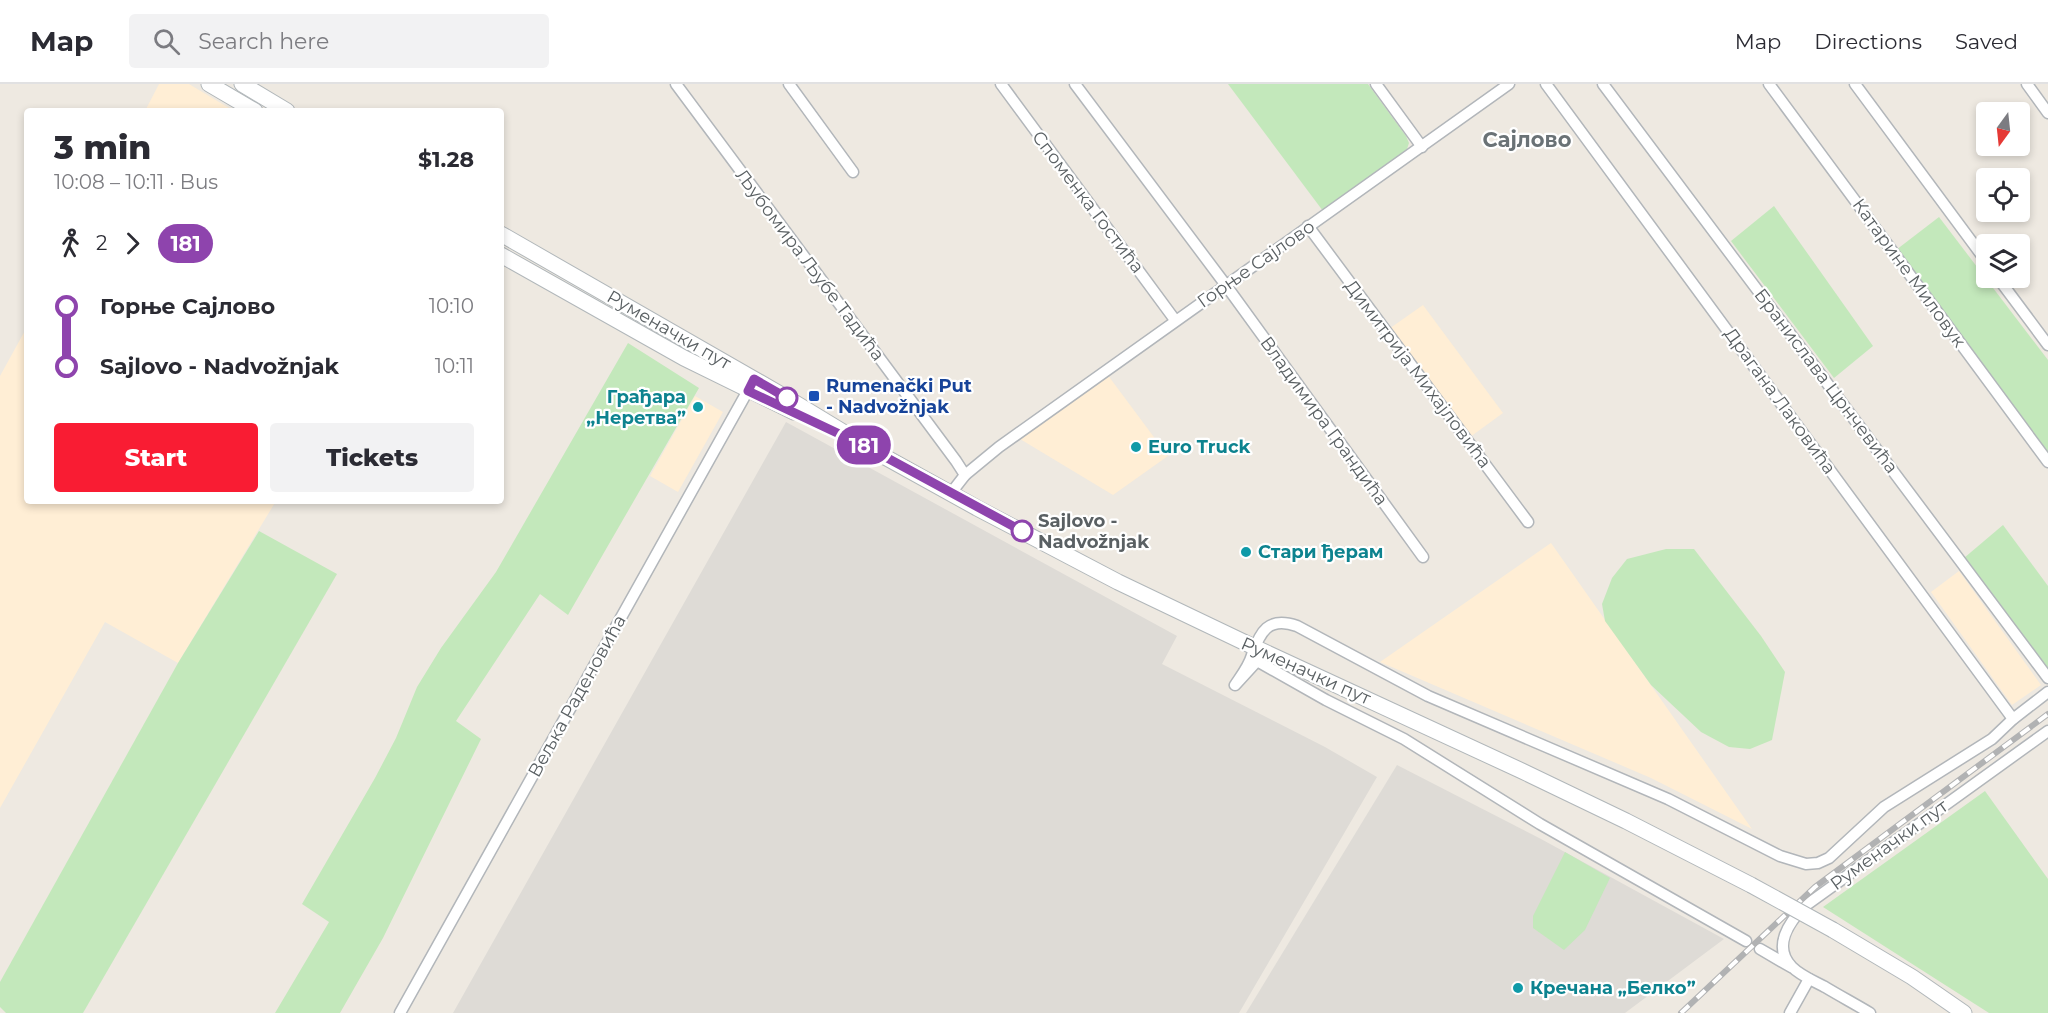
<!DOCTYPE html>
<meta charset="utf-8">
<style>
body{margin:0;font-family:Montserrat,sans-serif;background:#f2f2f3;color:#2b2b33;height:100vh;display:flex;flex-direction:column;font-size:22px;white-space:nowrap}
*{box-sizing:border-box;margin:0}
p{font-size:20px;color:#7c7c81}
.icon{flex:none;width:33px;height:33px;fill:none;stroke:currentColor;stroke-width:2;stroke-linecap:round;stroke-linejoin:round}
.map{position:relative;flex:1;overflow:hidden}
.sheet{position:absolute;left:24px;top:24px;width:480px;height:396px;display:flex;flex-direction:column;background:#fff;border-radius:6px;box-shadow:0 3px 9px #0003}
.sheet>*{flex:none}
.badge{padding:0 12px;border-radius:20px;font-size:21px;line-height:39px}
.needle{width:39px;rotate:195deg}
.tools{position:absolute;left:1976px;top:18px;display:grid;gap:12px}
.tools a{display:grid;place-items:center;width:54px;height:54px;border-radius:6px;background:#fff;box-shadow:0 3px 9px #0003;font-size:30px}
.map>.badge{position:absolute;translate:-50% -50%;box-shadow:0 0 0 3px #fff}
.legs{display:flex;align-items:center;gap:9px;height:66px;padding:0 30px;font-size:20px}
.legs p{margin-inline-start:auto}
.headline{display:flex;align-items:center;justify-content:space-between;height:102px;padding:0 30px}
h1{font-size:33px;font-weight:800;line-height:45px}
.button{display:flex;gap:12px;margin-top:auto;padding:12px 30px}
.button a{flex:1;height:69px;border-radius:6px;background:#f91c33;color:#fff;font-size:24px;font-weight:800;line-height:69px;text-align:center}
.button a+a{background:#f2f2f3;color:#2b2b33}
ul{padding:0 30px;list-style:none}
li{display:flex;align-items:center;gap:21px;height:60px;font-size:22px}
li i{display:grid;place-items:center;width:9px;height:100%;margin:0 8px;background:currentColor}
li i::after{content:'';width:15px;height:15px;margin:-8px;border:4px solid;border-radius:50%;background:#fff}
li p{margin-inline-start:auto}
li:first-child i{background:linear-gradient(#0000 50%,currentColor 0)}
li:last-child i{background:linear-gradient(currentColor 50%,#0000 0)}
header{display:flex;align-items:center;gap:36px;box-sizing:border-box;height:84px;padding:0 30px;background:#fff;border-bottom:2px solid #e1e1e2}
header strong{font-size:28px}
nav{display:flex;gap:33px;margin-inline-start:auto;font-size:21px}
.search{width:420px;height:54px;background:#f2f2f3;display:flex;align-items:center;gap:15px;box-sizing:border-box;padding:0 21px;border-radius:6px;color:#7c7c81;font-size:22px}
.map>svg:first-child{display:block}
.commercial{fill:#ffeed5}
.industrial{fill:#dedbd6}
.green{fill:#c3e8bb}
.lines{fill:none;stroke-linecap:round;stroke-linejoin:round}
.minor-casing{stroke:#b2b6ba;stroke-width:13}
.secondary-casing{stroke:#b1b7ba;stroke-width:17}
.minor{stroke:#fff;stroke-width:10}
.secondary{stroke:#fff;stroke-width:15}
.rail-casing{stroke:#b1b2b3;stroke-width:6}
.rail{stroke:#fff;stroke-width:4;stroke-dasharray:11;stroke-linecap:butt}
.secondary-bridge-casing{stroke:#b1b7ba;stroke-width:17;stroke-linecap:butt}
.secondary-bridge{stroke:#fff;stroke-width:15}
.line-1-casing{stroke:#fff;stroke-width:14}
.line-1{stroke:#8e44ad;stroke-width:9}
.transit-dot{fill:#1a4fb4;stroke:#fff;stroke-width:2}
.stop-1-dot{fill:#fff;stroke:#8e44ad;stroke-width:3}
.culture-dot{fill:#0f9aa8;stroke:#fff;stroke-width:2}
.labels{text-anchor:middle;dominant-baseline:central;stroke-width:4.5;stroke-linejoin:round;paint-order:stroke}
.street-label{font-size:18px;fill:#5a6063;stroke:#fff}
.transit-label{font-size:18px;font-weight:bold;fill:#164399;stroke:#fff;text-anchor:start}
.culture-label{font-size:18px;font-weight:bold;fill:#0d838f;stroke:#fff;text-anchor:start}
.stop-label{font-size:18px;font-weight:bold;fill:#5a6063;stroke:#fff;text-anchor:start}
.quarter-label{font-size:21px;font-weight:bold;fill:#6a7276;stroke:#fff}
</style>
<header>
<strong>Map</strong>
<div class="search"><svg class="icon" aria-label="search" viewBox="0 0 24 24"><circle cx="10" cy="10" r="6"/><path d="M15 15l6 6"/></svg>Search here</div>
<nav><a>Map</a><a>Directions</a><a>Saved</a></nav>
</header>
<div class="map">
<svg width="2048" height="929" viewBox="0 0 2048 929">
<rect width="100%" height="100%" fill="#eee9e1"/>
<g class="commercial">
<polygon points="159,0 189,0 234,27 145,27"/>
<polygon points="1423,221 1503,329 1466,356 1386,247"/>
<polygon points="27,243 27,417 276,417 178,579 105,538 0,724 0,292"/>
<polygon points="1107,290 1168,372 1113,411 1020,355 1032,342"/>
<polygon points="695,312 723,328 678,408 650,392"/>
<polygon points="1551,459 1752,745 1651,694 1380,578"/>
<polygon points="1959,487 2041,601 2012,621 1931,508"/>
</g>
<g class="industrial">
<polygon points="786,338 1177,552 1162,580 1325,663 1377,693 1239,929 453,929"/>
<polygon points="1397,681 1541,755 1724,855 1625,929 1246,929"/>
</g>
<g class="green">
<polygon points="1228,0 1368,0 1406,52 1409,59 1406,68 1323,127"/>
<polygon points="1774,122 1873,262 1834,294 1731,157"/>
<polygon points="1939,133 2048,276 2048,372 1896,166"/>
<polygon points="628,259 699,304 568,531 540,510 456,637 481,655 383,854 340,929 275,929 329,838 302,820 375,694 396,654 417,603 441,564 496,488"/>
<polygon points="2003,441 2048,502 2048,584 1964,474"/>
<polygon points="259,447 337,490 83,929 6,929 0,923 0,898 178,579"/>
<polygon points="1666,465 1694,465 1761,552 1785,588 1772,656 1750,665 1729,663 1701,648 1651,601 1605,537 1602,520 1612,494 1627,475"/>
<polygon points="1985,707 2048,795 2048,929 1989,929 1823,823"/>
<polygon points="1565,768 1610,794 1585,846 1564,866 1533,844 1533,832"/>
</g>
<g class="lines">
<g class="minor-casing">
<g id="minor">
<polyline points="676,0 956,377 965,391"/>
<polyline points="789,0 853,88"/>
<polyline points="1001,0 1175,236"/>
<polyline points="1075,0 1225,200 1423,473"/>
<polyline points="1376,0 1422,63"/>
<polyline points="1546,0 2013,635"/>
<polyline points="1603,0 2048,594"/>
<polyline points="1769,0 2048,378"/>
<polyline points="1855,0 1986,177"/>
<polyline points="2027,0 2048,29"/>
<polyline points="1308,142 1528,438"/>
<polyline points="1998,194 2048,261"/>
<polyline points="951,409 965,391 999,363 1509,0"/>
<path d="M1746,857L1540,740L1404,655L1326,616L1257,577L1235,601C1241,592 1249,582 1252,571C1260,548 1268,532 1297,542L1428,612L1668,715L1780,772L1806,780L1818,779L1829,774L1884,723L1992,655L2013,635L2048,608"/>
<polyline points="1760,865 1791,883"/>
<polyline points="400,929 751,301"/>
<polyline points="1790,929 1809,895"/>
<path d="M1870,929C1855,920 1840,912 1825,903C1814,897 1801,892 1792,883C1772,863 1789,838 1805,822L2048,647"/>
</g>
</g>
<g class="secondary-casing">
<g id="secondary">
<polyline points="209,0 255,27"/>
<polyline points="242,0 287,27"/>
<polyline points="501,150 787,314 876,368 977,424 1118,498 1254,563 1522,687 1626,737 1751,801"/>
<polyline points="501,171 684,274 794,328"/>
<polyline points="1833,846 1912,893 1964,929"/>
</g>
</g>
<use href="#minor" class="minor"/>
<use href="#secondary" class="secondary"/>
<g class="rail-casing">
<polyline id="rail" points="1681,929 1815,803 2048,630"/>
</g>
<use href="#rail" class="rail"/>
<g class="secondary-bridge-casing">
<polyline id="secondary-bridge" points="1751,801 1833,846"/>
</g>
<use href="#secondary-bridge" class="secondary-bridge"/>
</g>
<g class="lines">
<g class="line-1-casing">
<polyline id="line-1" points="787,314 754,295 748,307 867,363 1022,447"/>
</g>
<use href="#line-1" class="line-1"/>
</g>
<rect class="transit-dot" x="808" y="306" width="12" height="12" rx="3"/>
<g class="stop-1-dot">
<circle cx="787" cy="314" r="10"/>
<circle cx="1022" cy="447" r="10"/>
</g>
<g class="culture-dot">
<circle cx="698" cy="323" r="6"/>
<circle cx="1136" cy="363" r="6"/>
<circle cx="1246" cy="468" r="6"/>
<circle cx="1518" cy="904" r="6"/>
</g>
<g class="labels">
<g class="street-label">
<text transform="translate(1088 118) rotate(53)">Споменка Гостића</text>
<text transform="translate(1256 180) rotate(-35)">Горње Сајлово</text>
<text transform="translate(810 181) rotate(53)">Љубомира Љубе Тадића</text>
<text transform="translate(1909 189) rotate(54)">Катарине Миловук</text>
<text transform="translate(669 246) rotate(30)">Руменачки пут</text>
<text transform="translate(1418 290) rotate(53)">Димитрија Михајловића</text>
<text transform="translate(1826 297) rotate(53)">Бранислава Црнчевића</text>
<text transform="translate(1780 317) rotate(54)">Драгана Лаковића</text>
<text transform="translate(1324 337) rotate(54)">Владимира Грандића</text>
<text transform="translate(1306 587) rotate(24)">Руменачки пут</text>
<text transform="translate(577 612) rotate(-61)">Вељка Раденовића</text>
<text transform="translate(1889 761) rotate(-36)">Руменачки пут</text>
</g>
<g class="transit-label">
<text x="826" y="302">Rumenački Put<tspan x="826" dy="21">- Nadvožnjak</tspan></text>
</g>
<g class="culture-label">
<text x="686" y="313" text-anchor="end">Грађара<tspan x="686" dy="21">„Неретва”</tspan></text>
<text x="1148" y="363">Euro Truck</text>
<text x="1258" y="468">Стари ђерам</text>
<text x="1530" y="904">Кречана „Белко”</text>
</g>
<g class="stop-label">
<text x="1038" y="437">Sajlovo -<tspan x="1038" dy="21">Nadvožnjak</tspan></text>
</g>
<g class="quarter-label">
<text x="1527" y="55">Сајлово</text>
</g>
</g>
</svg>
<div class="tools">
<a><svg class="needle" viewBox="-14 -14 28 28"><path d="M0-13l5 13h-10z" fill="#e53935"/><path d="M0 13l5-13h-10z" fill="#7c7c81"/></svg></a>
<a><svg class="icon" aria-label="locate" viewBox="0 0 24 24"><circle cx="12" cy="12" r="6"/><path d="M12 2v4M12 18v4M2 12h4M18 12h4"/></svg></a>
<a><svg class="icon" aria-label="layers" viewBox="0 0 24 24"><path d="M12 4l9 5-9 5-9-5zM3 14l9 5 9-5"/></svg></a>
</div>
<b class="badge" style="left:864px;top:361px;background:#8e44ad;color:#fff">181</b>
<section class="sheet">
<div class="headline"><div><h1>3 min</h1><p>10:08 – 10:11 · Bus</p></div><b>$1.28</b></div>
<div class="legs"><svg class="icon" aria-label="walk" viewBox="0 0 24 24"><circle cx="13" cy="4" r="2"/><path d="M13 8l-2 6 4 7M11 14l-3 7M7 12l3-4h3l4 4"/></svg>2<svg class="icon" aria-label="forward" viewBox="0 0 24 24"><path d="M9 5l7 7-7 7"/></svg><b class="badge" style="background:#8e44ad;color:#fff">181</b></div>
<ul>
<li><i style="color:#8e44ad"></i><b>Горње Сајлово</b><p>10:10</p></li>
<li><i style="color:#8e44ad"></i><b>Sajlovo - Nadvožnjak</b><p>10:11</p></li>
</ul>
<div class="button"><a>Start</a><a>Tickets</a></div>
</section>
</div>
